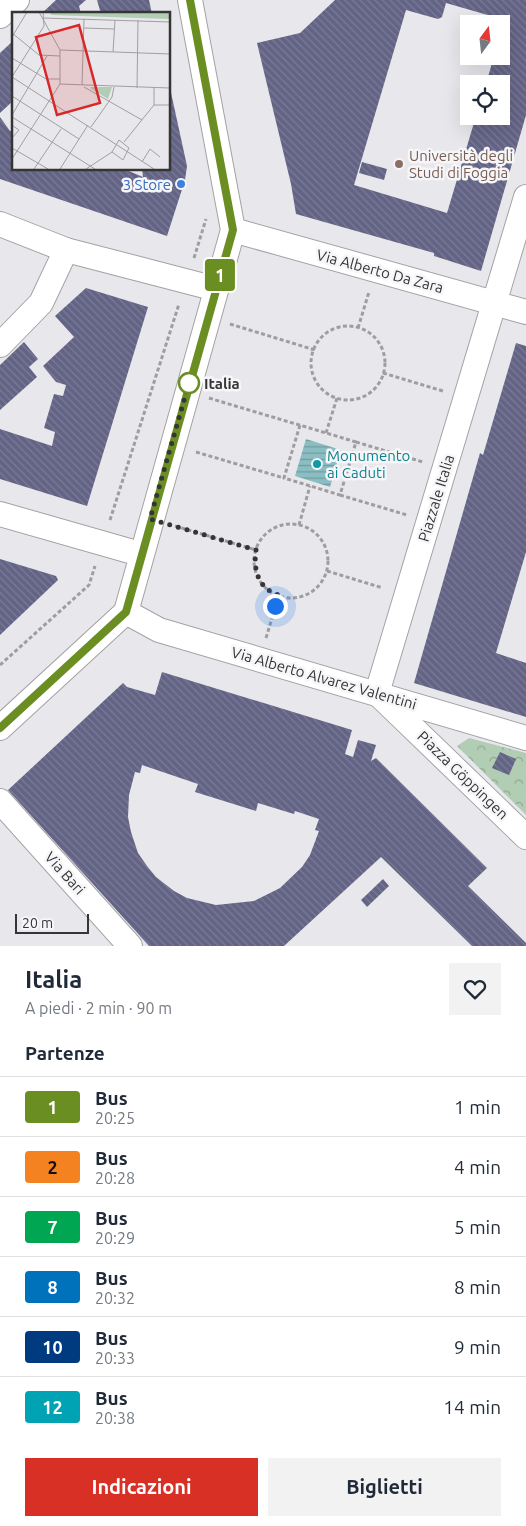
<!DOCTYPE html>
<html lang="it">
<meta charset="utf-8">
<style>
body{margin:0;font-family:Ubuntu,sans-serif;background:#f2f2f3;color:#1f2937;height:100vh;display:flex;flex-direction:column;font-size:19px;white-space:nowrap}
*{box-sizing:border-box;margin:0}
p{font-size:16px;color:#747a83}
.icon{flex:none;width:28px;height:28px;fill:none;stroke:currentColor;stroke-width:2;stroke-linecap:round;stroke-linejoin:round}
.map{position:relative;height:946px;overflow:hidden}
.details{display:flex;flex-direction:column;background:#fff;flex:1}
.details>*{flex:none}
.badge{padding:0 10px;border-radius:4px;font-size:18px;line-height:32px}
.needle{width:32px;rotate:15deg}
.buttons{position:absolute;left:460px;top:15px;display:grid;gap:10px}
.buttons a{display:grid;place-items:center;width:50px;height:50px;border-radius:0px;background:#fff;box-shadow:0 5px 20px #0002;font-size:25px}
.scale{position:absolute;left:15px;bottom:12px;width:74px;box-sizing:border-box;padding-left:5px;border:2px solid #353536;border-top:0;font-size:14px;line-height:18px;white-space:nowrap;color:#353536;-webkit-text-stroke:4px #f6f6f9;paint-order:stroke}
.you{position:absolute;width:25px;height:25px;margin:-12px;border:4px solid #fff;border-radius:50%;background:#1a73e8;box-shadow:0 0 0 8px #1a73e833}
.map>.badge{position:absolute;translate:-50% -50%;box-shadow:0 0 0 2px #fff}
h2{padding:0 25px;font-size:19px;line-height:45px}
.round{display:grid;place-items:center;flex:none;width:52px;height:52px;border-radius:0px;background:#f2f2f3}
.head{display:flex;align-items:center;justify-content:space-between;height:85px;padding:0 25px}
h1{font-size:24px;font-weight:700;line-height:38px}
.button{display:flex;gap:10px;margin-top:auto;padding:10px 25px}
.button a{flex:1;height:58px;border-radius:0px;background:#d93025;color:#fff;font-size:20px;font-weight:700;line-height:58px;text-align:center}
.button a+a{background:#f2f2f3;color:#1f2937}
ul{padding:0;list-style:none}
li{display:flex;align-items:center;gap:15px;height:60px;padding:0 25px;border-top:1px solid #e0e1e3}
li div{flex:1}
li b{display:block;font-size:19px}
li em{font-style:normal}
li .badge{min-width:55px;font-weight:700;text-align:center}
.map>svg:first-child{display:block}
.forest{fill:url(#forest-crowns)}
.water{fill:url(#water-rules)}
.building{fill:url(#building-back-hatch);fill-rule:evenodd}
.lines{fill:none;stroke-linecap:round;stroke-linejoin:round}
.minor-casing{stroke:#a3a3a6;stroke-width:26}
.path{stroke:#9e9ea0;stroke-width:3;stroke-dasharray:4 2.5;stroke-linecap:butt}
.minor{stroke:#fff;stroke-width:24}
.line-casing{stroke:#fff;stroke-width:11}
.line{stroke:#6b8e23;stroke-width:8}
.walk{stroke:#353536;stroke-width:5;stroke-dasharray:0 9}
.education-dot{fill:#8d6e63;stroke:#f6f6f9;stroke-width:2}
.shop-dot{fill:#3f7fe0;stroke:#f6f6f9;stroke-width:2}
.stop-dot{fill:#fff;stroke:#6b8e23;stroke-width:2.5}
.culture-dot{fill:#0f9aa8;stroke:#f6f6f9;stroke-width:2}
.labels{text-anchor:middle;dominant-baseline:central;stroke-width:5;stroke-linejoin:round;paint-order:stroke}
.education-label{font-size:15px;fill:#785e54;stroke:#f6f6f9;text-anchor:start}
.shop-label{font-size:15px;fill:#366cbe;stroke:#f6f6f9;text-anchor:end}
.street-label{font-size:15px;fill:#353536;stroke:#f6f6f9}
.stop-label{font-size:15px;font-weight:bold;fill:#353536;stroke:#f6f6f9;text-anchor:start}
.culture-label{font-size:15px;fill:#0d838f;stroke:#f6f6f9;text-anchor:start}
.inset-road{fill:none;stroke:#a0a0a3;stroke-width:1}
.view{fill:#d62828;fill-opacity:0.15;stroke:#d62828;stroke-width:2.5}
.inset-edge{fill:none;stroke:#353536;stroke-width:2.5}
</style>
<div class="map">
<svg width="526" height="946" viewBox="0 0 526 946">
<defs>
<pattern id="forest-crowns" width="20" height="18" patternUnits="userSpaceOnUse" patternTransform="scale(1.25)"><rect width="20" height="18" fill="#b1cdb3"/><path d="M2 6a3 3 0 1 1 6 0M12 15a3 3 0 1 1 6 0" fill="none" stroke="#91a792"/></pattern>
<pattern id="water-rules" width="6" height="5" patternUnits="userSpaceOnUse" patternTransform="scale(1.25)"><rect width="6" height="5" fill="#8abec2"/><path d="M0 2.5h6" fill="none" stroke="#729b9e"/></pattern>
<pattern id="building-back-hatch" width="6" height="6" patternUnits="userSpaceOnUse" patternTransform="scale(1.25)"><rect width="6" height="6" fill="#636386"/><path d="M-1 5l2 2M0 0l6 6M5-1l2 2" fill="none" stroke="#7b7b95"/></pattern>
</defs>
<rect width="100%" height="100%" fill="#e8e8ec"/>
<polygon class="forest" points="469,738 526,753 526,815 457,746"/>
<polygon class="water" points="306,439 341,450 330,487 295,476"/>
<g class="building">
<polygon points="56,0 86,0 79,6 81,14 41,14"/>
<polygon points="97,0 149,0 152,14 101,14"/>
<path d="M335,0H526V115L481,271L434,256V253L296,214L291,184L257,43L300,33ZM446,3L505,20L501,32V56H494L486,84H501V116H476L447,213L354,185L406,10L438,19L442,17Z"/>
<polygon points="14,40 14,100 0,113 0,53"/>
<polygon points="170,88 187,166 185,180 167,236 0,179 0,117 10,131 14,130 14,169 108,169 114,171 115,169 124,169 143,177 142,169 169,169"/>
<polygon points="362,162 387,169 384,180 359,173"/>
<polygon points="86,288 148,307 87,506 0,479 0,429 52,446 55,432 44,428 54,394 63,396 66,385 56,382 43,366 74,337 55,316"/>
<polygon points="24,342 38,359 29,367 37,377 0,410 0,365"/>
<polygon points="516,343 526,346 526,552 496,653 526,663 526,717 414,683 480,453 483,455"/>
<polygon points="0,559 56,576 58,580 0,635"/>
<path d="M162,672L352,730L345,754L353,757L358,740L376,745L371,761L376,758L487,868L468,886L526,943V946H472L381,857L284,946H149L8,790L123,683L127,687L155,695ZM142,765L198,784L195,792L256,811L258,803L294,814L295,811L319,819L315,830L319,831L310,855L302,867L280,888L254,901L216,905L187,898L174,891L156,877L147,866L138,853L131,832L128,817L129,795L135,772L140,773Z"/>
<polygon points="500,752 516,759 509,775 492,768"/>
<polygon points="383,879 389,886 367,907 361,900"/>
</g>
<g class="lines">
<g class="minor-casing">
<g id="minor">
<polyline points="0,16 17,0"/>
<polyline points="0,224 66,250 216,289"/>
<polyline points="233,230 526,312"/>
<polyline points="0,345 41,303 66,250"/>
<polyline points="0,514 140,554"/>
<polyline points="126,612 233,230 190,0"/>
<polyline points="126,612 159,630 526,738"/>
<polyline points="377,693 526,197"/>
<polyline points="380,696 526,837"/>
<polyline points="0,728 126,612"/>
<polyline points="0,801 130,946"/>
</g>
</g>
<g class="path">
<polyline points="194,258 206,219"/>
<polyline points="230,324 315,350"/>
<circle cx="348" cy="363" r="37"/>
<polyline points="358,328 369,292"/>
<polyline points="383,373 443,391"/>
<path d="M209,398C258,413 307,427 356,442L340,495L284,478L300,425"/>
<polyline points="326,433 337,398"/>
<polyline points="356,442 423,462"/>
<polyline points="196,452 284,478"/>
<polyline points="340,495 407,515"/>
<polyline points="110,520 179,304"/>
<circle cx="291" cy="561" r="37"/>
<polyline points="299,525 310,486"/>
<polyline points="175,526 256,550"/>
<polyline points="327,571 383,588"/>
<polyline points="266,638 279,595"/>
<polyline points="0,665 89,585 95,566"/>
</g>
<use href="#minor" class="minor"/>
</g>
<g class="lines">
<g class="line-casing">
<polyline id="line" points="0,728 126,612 233,230 190,0"/>
</g>
<use href="#line" class="line"/>
<path class="walk" d="M189,383L150,519L256,550C253,569 258,589 279,595L275,606"/>
</g>
<circle class="education-dot" cx="399" cy="164" r="5"/>
<circle class="shop-dot" cx="181" cy="184" r="5"/>
<circle class="stop-dot" cx="189" cy="383" r="10"/>
<circle class="culture-dot" cx="317" cy="464" r="5"/>
<g class="labels">
<g class="education-label">
<text x="409" y="155">Università degli<tspan x="409" dy="17">Studi di Foggia</tspan></text>
</g>
<g class="shop-label">
<text x="171" y="184">3 Store</text>
</g>
<g class="street-label">
<text transform="translate(380 271) rotate(15)">Via Alberto Da Zara</text>
<text transform="translate(436 498) rotate(-73)">Piazzale Italia</text>
<text transform="translate(324 678) rotate(16)">Via Alberto Alvarez Valentini</text>
<text transform="translate(463 775) rotate(44)">Piazza Göppingen</text>
<text transform="translate(65 873) rotate(48)">Via Bari</text>
</g>
<g class="stop-label">
<text x="204" y="383">Italia</text>
</g>
<g class="culture-label">
<text x="327" y="455">Monumento<tspan x="327" dy="17">ai Caduti</tspan></text>
</g>
</g>
<g transform="translate(12 12)">
<rect width="158" height="158" fill="#e8e8ec"/>
<path d="M38,0H157V7L39,3ZM100,75L96,87L78,76L79,75Z" fill="#b1cdb3"/>
<path class="inset-road" d="M27,0L48,38V72M31,6L158,10M72,16L102,17M0,21L27,43L48,44M0,25L15,0M48,38L158,42M101,40L103,8M0,46L34,67H48M0,65L142,157M0,65L32,14L31,0M48,72L158,76M70,73L72,7M72,75L130,108M125,76L126,8M142,76V93M0,84L67,127M0,103L35,44M0,105L83,157M79,115L100,85L102,75M0,126L7,118L1,114M112,130L142,93H158M0,136L36,157M0,147L48,72M130,150L138,137L148,145M22,157L49,117M48,157L76,113M74,157L100,140L107,128L117,136L111,148L100,140"/>
<path class="view" d="M67,13L88,91L45,103L24,25Z"/>
<rect width="158" height="158" class="inset-edge"/>
</g>
</svg>
<div class="buttons">
<a><svg class="needle" viewBox="-14 -14 28 28"><path d="M0-13l5 13h-10z" fill="#e53935"/><path d="M0 13l5-13h-10z" fill="#747a83"/></svg></a>
<a><svg class="icon" aria-label="locate" viewBox="0 0 24 24"><circle cx="12" cy="12" r="6"/><path d="M12 2v4M12 18v4M2 12h4M18 12h4"/></svg></a>
</div>
<div class="scale">20 m</div>
<div class="you" style="left:275px;top:606px"></div>
<b class="badge" style="left:220px;top:275px;background:#6b8e23;color:#fff">1</b>
</div>
<section class="details">
<div class="head"><div><h1>Italia</h1><p>A piedi · 2 min · 90 m</p></div><a class="round"><svg class="icon" aria-label="heart" viewBox="0 0 24 24"><path d="M12 20l-8-8c-3-5 5-10 8-4 3-6 11-1 8 4z"/></svg></a></div>
<h2>Partenze</h2>
<ul>
<li><span class="badge" style="background:#6b8e23;color:#fff">1</span><div><b>Bus</b><p>20:25</p></div><em>1 min</em></li>
<li><span class="badge" style="background:#f58220;color:#111">2</span><div><b>Bus</b><p>20:28</p></div><em>4 min</em></li>
<li><span class="badge" style="background:#00a651;color:#fff">7</span><div><b>Bus</b><p>20:29</p></div><em>5 min</em></li>
<li><span class="badge" style="background:#0072bc;color:#fff">8</span><div><b>Bus</b><p>20:32</p></div><em>8 min</em></li>
<li><span class="badge" style="background:#003b80;color:#fff">10</span><div><b>Bus</b><p>20:33</p></div><em>9 min</em></li>
<li><span class="badge" style="background:#00a3b4;color:#fff">12</span><div><b>Bus</b><p>20:38</p></div><em>14 min</em></li>
</ul>
<div class="button"><a>Indicazioni</a><a>Biglietti</a></div>
</section>
